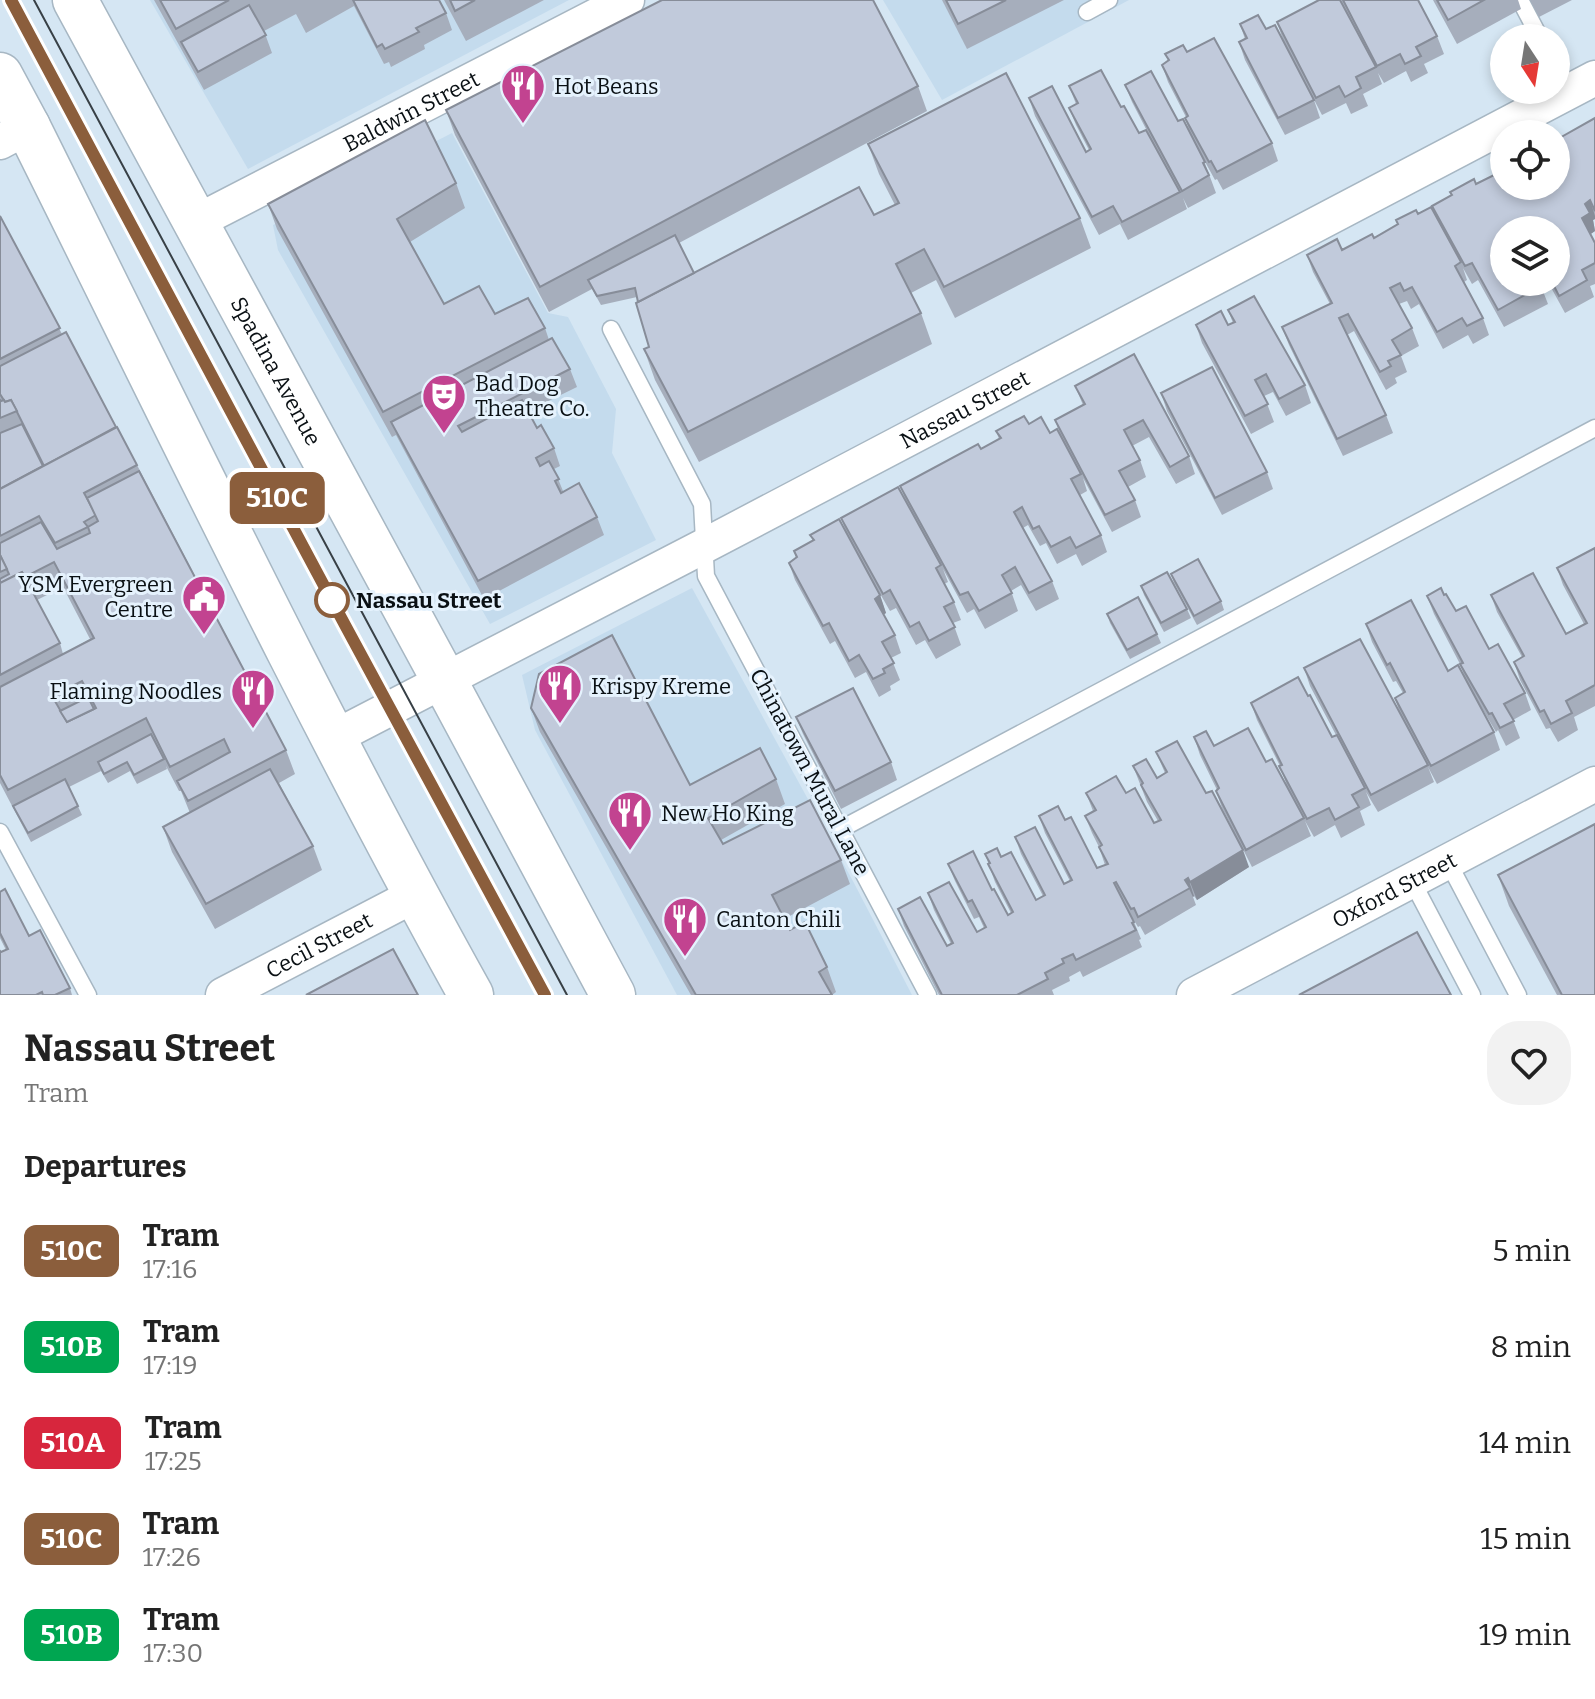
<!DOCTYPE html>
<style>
body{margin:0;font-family:Bitter,serif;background:#f2f2f2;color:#222;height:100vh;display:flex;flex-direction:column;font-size:30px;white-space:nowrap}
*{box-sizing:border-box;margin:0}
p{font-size:26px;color:#767676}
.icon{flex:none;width:44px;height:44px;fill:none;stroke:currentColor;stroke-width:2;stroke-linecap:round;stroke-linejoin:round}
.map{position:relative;height:995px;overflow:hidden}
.panel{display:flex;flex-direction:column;background:#fff;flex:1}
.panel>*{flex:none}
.badge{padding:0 16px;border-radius:12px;font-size:28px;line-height:52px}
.needle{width:52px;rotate:168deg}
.buttons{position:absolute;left:1490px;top:24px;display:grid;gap:16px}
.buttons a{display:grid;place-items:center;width:80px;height:80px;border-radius:50%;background:#fff;box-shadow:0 4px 12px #0003;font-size:40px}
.map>.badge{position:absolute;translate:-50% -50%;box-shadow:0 0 0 4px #fff}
h2{padding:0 24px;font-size:30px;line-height:72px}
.round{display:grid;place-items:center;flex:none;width:84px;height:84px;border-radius:32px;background:#f2f2f2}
.summary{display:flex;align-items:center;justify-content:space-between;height:136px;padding:0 24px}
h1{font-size:38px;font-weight:700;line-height:60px}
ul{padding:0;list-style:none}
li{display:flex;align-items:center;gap:24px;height:96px;padding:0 24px}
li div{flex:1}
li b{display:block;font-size:30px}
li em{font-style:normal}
li .badge{min-width:88px;font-weight:700;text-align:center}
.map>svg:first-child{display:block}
.built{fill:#c4dbed}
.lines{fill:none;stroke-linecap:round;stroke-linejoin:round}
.lane-casing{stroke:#a7b7c3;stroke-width:19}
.street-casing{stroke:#a7b7c3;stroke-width:37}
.secondary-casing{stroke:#a7b7c3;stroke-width:47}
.primary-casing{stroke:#a7b7c3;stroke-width:47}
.lane{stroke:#fff;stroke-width:16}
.street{stroke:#fff;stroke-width:34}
.secondary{stroke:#fff;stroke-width:44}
.primary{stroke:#fff;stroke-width:44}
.tram{stroke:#384046;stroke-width:2}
.wall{fill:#a6aebc;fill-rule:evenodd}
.shaded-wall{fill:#878d99}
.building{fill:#c1cadb;stroke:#878d99;stroke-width:2;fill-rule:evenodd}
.line-casing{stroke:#fff;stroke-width:18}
.line{stroke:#8b5e3c;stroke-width:12}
.stop-dot{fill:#fff;stroke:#8b5e3c;stroke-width:4}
.labels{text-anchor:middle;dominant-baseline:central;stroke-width:6;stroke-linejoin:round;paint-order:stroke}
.poi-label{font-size:22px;fill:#0a1014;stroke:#e5f2fd;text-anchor:start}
.street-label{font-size:22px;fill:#0a1014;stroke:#e5f2fd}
.stop-label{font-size:22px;font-weight:bold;fill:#0a1014;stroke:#e5f2fd;text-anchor:start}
</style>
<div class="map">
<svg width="1595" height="995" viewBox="0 0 1595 995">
<rect width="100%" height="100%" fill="#d5e6f3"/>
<g class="built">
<polygon points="150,0 569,0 248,169"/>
<polygon points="883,0 1129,0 942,100"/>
<polygon points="452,133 548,313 568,317 616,409 612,453 656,540 490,624 278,250 273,225"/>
<polygon points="692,588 854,883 912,995 677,995 535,730 522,675"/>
</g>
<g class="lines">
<g class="lane-casing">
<g id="lane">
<polyline points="1520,0 1540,38"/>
<polyline points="1087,12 1109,0"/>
<polyline points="1556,68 1569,92"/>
<polyline points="611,329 702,504 706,576 928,995"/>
<polyline points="841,829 1595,428"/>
<polyline points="0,832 88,995"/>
<polyline points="1448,862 1518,995"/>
<polyline points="1412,881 1472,995"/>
</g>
</g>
<g class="street-casing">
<g id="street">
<polyline points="0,142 28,127"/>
<path id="s1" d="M196,222L627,0"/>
<path id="s2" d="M333,738L704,546L1595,78"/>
<path id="s3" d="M223,995L415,895"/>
<path id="s4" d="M1194,995L1595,784"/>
</g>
</g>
<g class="secondary-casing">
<path id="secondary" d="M28,127C173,418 313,711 471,995"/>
</g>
<g class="primary-casing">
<g id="primary">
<path id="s5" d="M75,0L444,680L613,995"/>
<polyline points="0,75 28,127"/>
</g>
</g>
<use href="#lane" class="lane"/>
<use href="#street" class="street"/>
<use href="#secondary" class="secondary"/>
<use href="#primary" class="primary"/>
<g class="tram">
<polyline points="11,0 358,650 545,995"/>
<polyline points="34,0 567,995"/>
</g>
</g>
<g class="wall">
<polygon points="154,0 439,0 446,13 452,30 424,45 425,49 391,67 389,62 384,64 354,6 306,33 296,14 264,31 272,53 204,90"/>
<polygon points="444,0 544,0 466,41"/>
<polygon points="942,0 1064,0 967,49"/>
<polygon points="1341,0 1418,0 1437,36 1444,54 1424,64 1428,73 1411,82 1406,71 1384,83 1378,73 1382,84 1363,94 1368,106 1351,114 1346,103 1322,115 1283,40 1277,22 1344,8"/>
<polygon points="1433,0 1518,0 1521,9 1457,44"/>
<polygon points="1530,0 1572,0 1539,17"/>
<polygon points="1240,24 1314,100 1320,118 1285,135 1245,60 1239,42 1245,39"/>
<polygon points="1187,52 1272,143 1278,161 1223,190 1217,179 1215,180 1203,158 1216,193 1188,208 1183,198 1187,209 1128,240 1120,224 1099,235 1035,116 1029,98 1086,152 1089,150 1076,125 1069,108 1076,104 1069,86 1121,107 1139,133 1159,154 1132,102 1125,85 1178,121 1190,133 1185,118 1186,117 1168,82 1162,65 1168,61 1165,54"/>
<polygon points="918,86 927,111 679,243 694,273 874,215 895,205 879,174 868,144 1080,218 1091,248 955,318 936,280 911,293 921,313 932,344 699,462 655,380 644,349 649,347 637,297 601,305 592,289 549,312 455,135 446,110"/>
<polygon points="1595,118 1595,219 1593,220 1595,231 1590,234 1595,243 1595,284 1590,286 1594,297 1565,313 1548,282 1556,282 1556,230 1504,230 1541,286 1548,304 1504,327 1478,280 1472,284 1463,268 1467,280 1464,282 1483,318 1489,335 1473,344 1468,335 1443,349 1419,304 1411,309 1407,301 1399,304 1412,328 1419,346 1401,356 1407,372 1395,378 1397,383 1386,390 1354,331 1347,335 1386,415 1393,433 1343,456 1289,345 1282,327 1330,304 1313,272 1307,255 1342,250 1374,238 1398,225 1396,220 1418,214 1436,216 1432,206 1476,184 1504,186"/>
<polygon points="456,183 465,208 410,242 444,304 495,314 545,328 549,340 570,369 577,387 528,411 537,428 554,448 560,466 554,469 563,491 597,517 604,535 484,599 396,435 392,437 277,229 268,204"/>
<path d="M0,216L62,334L137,465L286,750L295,774L279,783L313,846L322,870L215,929L172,852L163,827L190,813L181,791H179L166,766L167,769L137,784L130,771L108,783L101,771L69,787L82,815L31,842L0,783ZM63,587L90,639L63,654L60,643L37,600Z"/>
<polygon points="1228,310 1305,385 1311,403 1286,416 1273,392 1264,396 1274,422 1251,434 1202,343 1196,325 1228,325 1233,323"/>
<polygon points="1134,354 1189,456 1195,474 1176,484 1149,437 1132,446 1140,460 1146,477 1128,487 1135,500 1141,517 1112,532 1083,478 1087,491 1080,495 1101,535 1107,552 1082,566 1076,554 1057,564 1046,543 1040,546 1028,525 1023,528 1052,581 1059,599 1036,611 1021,585 1011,591 1018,611 985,629 974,609 967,613 943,569 948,582 944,584 954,602 961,620 953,623 961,645 936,659 925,640 916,645 896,608 890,611 859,557 880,595 886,613 883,615 895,635 901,653 891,658 900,680 890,686 891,690 879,697 866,672 855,678 835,641 830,644 795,580 789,563 796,558 794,551 813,541 810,535 846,532 841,518 906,501 900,486 981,449 999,439 996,431 1029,424 1061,437 1055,420 1083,405 1075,386"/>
<polygon points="1161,393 1267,472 1273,489 1222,515 1167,411"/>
<polygon points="1595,548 1595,706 1574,717 1578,730 1558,742 1550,728 1546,729 1520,680 1514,662 1522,657 1497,612 1491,595 1566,634 1584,624 1563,585 1557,568"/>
<polygon points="1171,574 1221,601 1224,610 1197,625 1174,583"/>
<polygon points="1141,586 1187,609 1191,618 1164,632 1144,595"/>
<polygon points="1427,596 1456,611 1489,649 1525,693 1531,710 1513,720 1520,738 1506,746 1498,730 1496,732 1474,695 1494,732 1500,750 1437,784 1428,767 1434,782 1378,812 1366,792 1371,805 1360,811 1365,825 1341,838 1335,825 1314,837 1305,821 1311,836 1252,867 1222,808 1216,791 1217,790 1200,755 1194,737 1214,746 1266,762 1286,783 1280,766 1257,720 1251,703 1308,696 1332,737 1336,735 1310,686 1304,668 1400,714 1395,698 1403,693 1396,681 1393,682 1372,642 1366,624 1448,671 1465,678 1460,664 1434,614"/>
<polygon points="1107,614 1157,634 1161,643 1130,659 1110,623"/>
<polygon points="531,708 690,785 776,779 785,804 721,840 723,844 841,860 850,884 784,919 790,930 827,967 836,992 832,995 691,995 540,732"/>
<polygon points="796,717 891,762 897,780 841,809 803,734"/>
<polygon points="1156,752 1249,867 1197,900 1194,896 1193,897 1196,905 1145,935 1140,926 1138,927 1132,917 1141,939 1139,940 1142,947 1083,977 1080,971 1069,977 1070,981 1052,990 1054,995 939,995 904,926 898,909 947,946 951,944 934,910 928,893 977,932 984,928 979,917 974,919 955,881 948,864 992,890 1008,915 1011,913 995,882 985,854 1001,857 1036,900 1043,896 1021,854 1015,837 1064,884 1070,881 1045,833 1039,816 1065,820 1097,868 1105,865 1099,847 1092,833 1085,816 1093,811 1086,793 1126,793 1154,823 1158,821 1147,802 1133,766 1157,778 1165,773"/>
<polygon points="1498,875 1595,995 1557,995 1509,906"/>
<polygon points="0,892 29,936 70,988 72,995 0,995 1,952 6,950 0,938"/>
</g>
<g class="shaded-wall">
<polygon points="1590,200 1595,216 1595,219 1593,220 1595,231 1588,236 1582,218 1585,204"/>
<polygon points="880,595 886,613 881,616 875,599"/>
<polygon points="1243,850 1249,867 1197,900 1190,882"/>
<polygon points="1188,878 1194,896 1193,897 1185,880"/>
</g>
<g class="building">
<polygon points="160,0 229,0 176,29"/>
<polygon points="353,0 439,0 446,13 416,28 419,32 385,49 382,44 377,47"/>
<polygon points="450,0 475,0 455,11"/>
<polygon points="662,0 873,0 918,86 540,287 446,110"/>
<polygon points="946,0 1006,0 958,24"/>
<polygon points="1319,0 1340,0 1376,67 1356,77 1361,88 1345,97 1339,86 1316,98 1277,22"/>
<polygon points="1343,0 1418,0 1437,36 1416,47 1421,56 1405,64 1400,54 1377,66"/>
<polygon points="1437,0 1484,0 1448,20"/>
<polygon points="249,5 266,35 198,72 181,42"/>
<polygon points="1258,15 1266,29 1275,25 1314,100 1278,118 1239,42 1247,38 1240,24"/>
<polygon points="1214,38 1272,143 1217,172 1211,161 1209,162 1185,118 1188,116 1162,65 1169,60 1165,54 1183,45 1187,52"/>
<polygon points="1101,70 1121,107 1124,106 1139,133 1146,130 1180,192 1122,222 1113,206 1092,217 1029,98 1052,86 1086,152 1091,149 1069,108 1078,103 1069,86"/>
<polygon points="1151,71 1178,121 1183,119 1205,162 1203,163 1209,175 1182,191 1125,85"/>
<polygon points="1006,73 1080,218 944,287 924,249 896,264 921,313 688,432 644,349 649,347 636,303 859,187 874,215 899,203 868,144"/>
<polygon points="1595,118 1595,211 1590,200 1585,204 1590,213 1582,218 1595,243 1595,263 1582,270 1587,280 1559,296 1552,282 1556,282 1556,230 1504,230 1504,282 1539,282 1541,286 1498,310 1472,263 1465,266 1432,206 1452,195 1450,192 1474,179 1476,184 1504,170 1504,186 1556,186 1556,140"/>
<polygon points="425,120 456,183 397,219 444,304 479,286 495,314 528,298 545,328 383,412 268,204"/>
<polygon points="1431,207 1461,262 1455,266 1483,318 1467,326 1462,318 1437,332 1412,287 1404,291 1400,283 1390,288 1412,328 1392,340 1401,355 1388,361 1391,366 1380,372 1348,314 1339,318 1386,415 1337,439 1282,327 1332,303 1307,255 1337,239 1342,250 1372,234 1374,238 1398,224 1396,220 1416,210 1418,214"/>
<polygon points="0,216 60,328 0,359"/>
<polygon points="675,235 694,273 638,302 635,288 597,296 588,280"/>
<polygon points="1254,296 1305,385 1279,399 1266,374 1255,380 1268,404 1245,416 1196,325 1221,311 1228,325 1235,322 1228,310"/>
<polygon points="66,332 116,427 44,466 11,400 5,402 0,394 0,366"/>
<polygon points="552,338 570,369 458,426 462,432 522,400 537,428 541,425 554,448 536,458 540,466 549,461 559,479 555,481 561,493 579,483 597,517 478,581 391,422"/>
<polygon points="1134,354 1189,456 1170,467 1143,420 1124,430 1140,460 1119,471 1135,500 1105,515 1055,420 1085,404 1075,386"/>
<polygon points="1212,367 1267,472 1215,498 1161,393"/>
<polygon points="0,400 1,401 4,400 5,402 11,400 17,411 0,418"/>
<polygon points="1024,416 1029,424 1041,417 1050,433 1057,429 1081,474 1071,479 1101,535 1076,548 1070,537 1051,547 1039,526 1033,529 1022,507 1014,512 1052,581 1029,593 1015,567 1002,575 1012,593 979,611 968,592 960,595 900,486 978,444 981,449 1001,438 996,431"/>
<polygon points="22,424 43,466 0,489 0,433"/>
<polygon points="117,427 137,465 84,493 96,515 84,522 88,527 55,543 39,516 0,536 0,489"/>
<path d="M139,471L286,750L188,801L177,781L230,752L224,739L170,767L146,718L8,790L0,775V687L94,638L54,562L25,577L22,572L0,583V579L9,574L0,555V543L41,522L57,549L90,533L88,527L98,521L87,498ZM82,681L96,708L67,722L52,696Z"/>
<polygon points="898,487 941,565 936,568 954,602 944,607 955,627 929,641 919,622 910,627 890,590 883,594 841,518"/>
<polygon points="839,519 880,595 875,599 895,635 882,642 894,663 883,669 885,673 873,679 859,655 849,661 829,623 823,626 789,563 797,557 794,551 814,540 810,535"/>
<polygon points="1595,548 1595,685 1566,701 1572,713 1551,724 1544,710 1540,712 1514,662 1524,656 1491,595 1533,573 1566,634 1587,623 1557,568"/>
<polygon points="0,555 7,569 0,572"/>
<polygon points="1198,559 1221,601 1194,616 1171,574"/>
<polygon points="22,572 60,643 0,675 0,583"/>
<polygon points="1167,572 1187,609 1161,623 1141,586"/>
<polygon points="1441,588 1444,595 1446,594 1456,611 1466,606 1489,649 1498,644 1525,693 1504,704 1514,721 1500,728 1492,713 1489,714 1460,664 1463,663 1427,596"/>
<polygon points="1138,597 1157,634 1127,650 1107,614"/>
<polygon points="1411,600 1448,671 1458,665 1494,732 1431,766 1395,698 1405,692 1390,663 1387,665 1366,624"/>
<polygon points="612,635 690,785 760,748 776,779 708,818 723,844 810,800 841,860 772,895 790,930 805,922 827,967 819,972 832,995 696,995 531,708 539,674"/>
<polygon points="1360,639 1428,765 1371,795 1304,668"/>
<polygon points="1298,677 1308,696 1310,695 1332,737 1337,735 1365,788 1352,795 1359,807 1335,820 1329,808 1307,819 1279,766 1282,765 1251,703"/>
<polygon points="853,688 891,762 835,791 796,717"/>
<polygon points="88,697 94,709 67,722 60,711"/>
<polygon points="1248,728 1266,762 1272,759 1304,818 1246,850 1216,791 1219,788 1194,737 1206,731 1214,746"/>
<polygon points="151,734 164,759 134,775 127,762 104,774 98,762"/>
<polygon points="1177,741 1206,793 1212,791 1243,850 1190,882 1188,878 1185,880 1190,888 1138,917 1134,908 1131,909 1116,882 1114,883 1134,922 1132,923 1136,930 1076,960 1073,954 1062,959 1064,963 1045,973 1048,979 1017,995 942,995 898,909 920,897 947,946 953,943 928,893 949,882 977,932 986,927 972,900 968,902 948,864 973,851 992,890 994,889 1008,915 1013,912 988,864 990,863 985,854 997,848 1001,857 1011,852 1036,900 1045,895 1015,837 1035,827 1064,884 1072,880 1039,816 1058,806 1065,820 1071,817 1097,868 1108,864 1099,847 1102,845 1085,816 1096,810 1086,793 1116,776 1126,793 1135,788 1154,823 1161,820 1141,785 1143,783 1133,766 1146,759 1157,778 1167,772 1156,752"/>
<polygon points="270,769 313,846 206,904 163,827"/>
<polygon points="65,779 78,806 28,833 13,806"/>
<polygon points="1595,824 1595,995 1562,995 1498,875"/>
<polygon points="5,889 29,936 40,930 70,988 55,995 43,995 42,992 36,995 0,995 0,951 1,952 8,949 0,933 0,892"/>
<polygon points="1417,932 1451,995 1299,995"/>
<polygon points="393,949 418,995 306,995"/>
</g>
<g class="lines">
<g class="line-casing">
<polyline id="line" points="11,0 345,625 545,995"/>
</g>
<use href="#line" class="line"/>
</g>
<defs>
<g id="restaurant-pin" transform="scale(2.3)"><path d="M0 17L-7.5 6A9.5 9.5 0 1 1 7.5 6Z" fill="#c24390" stroke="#e5f2fd"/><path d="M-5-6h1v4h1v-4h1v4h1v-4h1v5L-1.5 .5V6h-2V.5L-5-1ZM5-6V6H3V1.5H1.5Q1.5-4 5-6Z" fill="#fff"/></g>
<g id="theatre-pin" transform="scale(2.3)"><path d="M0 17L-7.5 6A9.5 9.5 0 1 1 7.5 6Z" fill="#c24390" stroke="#e5f2fd"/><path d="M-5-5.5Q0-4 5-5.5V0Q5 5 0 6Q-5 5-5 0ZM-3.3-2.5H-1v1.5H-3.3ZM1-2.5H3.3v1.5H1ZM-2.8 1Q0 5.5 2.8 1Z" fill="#fff"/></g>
<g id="civic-pin" transform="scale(2.3)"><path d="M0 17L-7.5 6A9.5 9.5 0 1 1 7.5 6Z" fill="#c24390" stroke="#e5f2fd"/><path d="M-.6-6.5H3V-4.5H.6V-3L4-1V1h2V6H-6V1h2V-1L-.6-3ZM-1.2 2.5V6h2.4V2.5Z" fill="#fff"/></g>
</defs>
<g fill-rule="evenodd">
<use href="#restaurant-pin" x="523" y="86"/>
<use href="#theatre-pin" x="444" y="396"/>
<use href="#civic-pin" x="204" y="597"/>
<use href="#restaurant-pin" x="560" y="686"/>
<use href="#restaurant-pin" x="253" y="691"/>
<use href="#restaurant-pin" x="630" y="813"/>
<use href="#restaurant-pin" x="685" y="919"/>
</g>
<circle class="stop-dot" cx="332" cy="600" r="16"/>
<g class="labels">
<g class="poi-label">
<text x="554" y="86">Hot Beans</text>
<text x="475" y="383">Bad Dog<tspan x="475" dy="25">Theatre Co.</tspan></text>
<text x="173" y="584" text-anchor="end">YSM Evergreen<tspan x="173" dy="25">Centre</tspan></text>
<text x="591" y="686">Krispy Kreme</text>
<text x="222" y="691" text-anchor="end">Flaming Noodles</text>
<text x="661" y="813">New Ho King</text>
<text x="716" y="919">Canton Chili</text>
</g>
<g class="street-label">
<text stroke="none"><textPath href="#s1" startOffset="242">Baldwin Street</textPath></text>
<text stroke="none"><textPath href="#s5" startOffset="422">Spadina Avenue</textPath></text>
<text stroke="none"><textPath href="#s2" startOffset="712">Nassau Street</textPath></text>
<text transform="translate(810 772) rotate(62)">Chinatown Mural Lane</text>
<text stroke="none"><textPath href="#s4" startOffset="226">Oxford Street</textPath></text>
<text stroke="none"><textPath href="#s3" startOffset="108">Cecil Street</textPath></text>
</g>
<g class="stop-label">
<text x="356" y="600">Nassau Street</text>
</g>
</g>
</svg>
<div class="buttons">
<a><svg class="needle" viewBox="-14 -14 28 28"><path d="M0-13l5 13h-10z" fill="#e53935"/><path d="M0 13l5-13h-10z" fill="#767676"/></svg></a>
<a><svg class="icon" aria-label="locate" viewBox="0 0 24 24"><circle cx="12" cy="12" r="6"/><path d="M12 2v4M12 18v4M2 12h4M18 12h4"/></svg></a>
<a><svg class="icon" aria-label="layers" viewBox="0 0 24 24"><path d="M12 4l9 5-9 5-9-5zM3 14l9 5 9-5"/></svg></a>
</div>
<b class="badge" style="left:277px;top:498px;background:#8b5e3c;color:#fff">510C</b>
</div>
<section class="panel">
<div class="summary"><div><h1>Nassau Street</h1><p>Tram</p></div><a class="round"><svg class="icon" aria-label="heart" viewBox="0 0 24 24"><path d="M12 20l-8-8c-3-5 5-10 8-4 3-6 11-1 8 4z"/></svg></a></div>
<h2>Departures</h2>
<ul>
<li><span class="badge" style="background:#8b5e3c;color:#fff">510C</span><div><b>Tram</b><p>17:16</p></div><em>5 min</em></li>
<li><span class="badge" style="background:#00a651;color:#fff">510B</span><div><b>Tram</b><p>17:19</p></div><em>8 min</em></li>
<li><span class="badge" style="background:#d7263d;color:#fff">510A</span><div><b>Tram</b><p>17:25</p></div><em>14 min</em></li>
<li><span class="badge" style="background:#8b5e3c;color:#fff">510C</span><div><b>Tram</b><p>17:26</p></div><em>15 min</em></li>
<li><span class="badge" style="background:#00a651;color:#fff">510B</span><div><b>Tram</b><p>17:30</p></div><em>19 min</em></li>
</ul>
</section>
